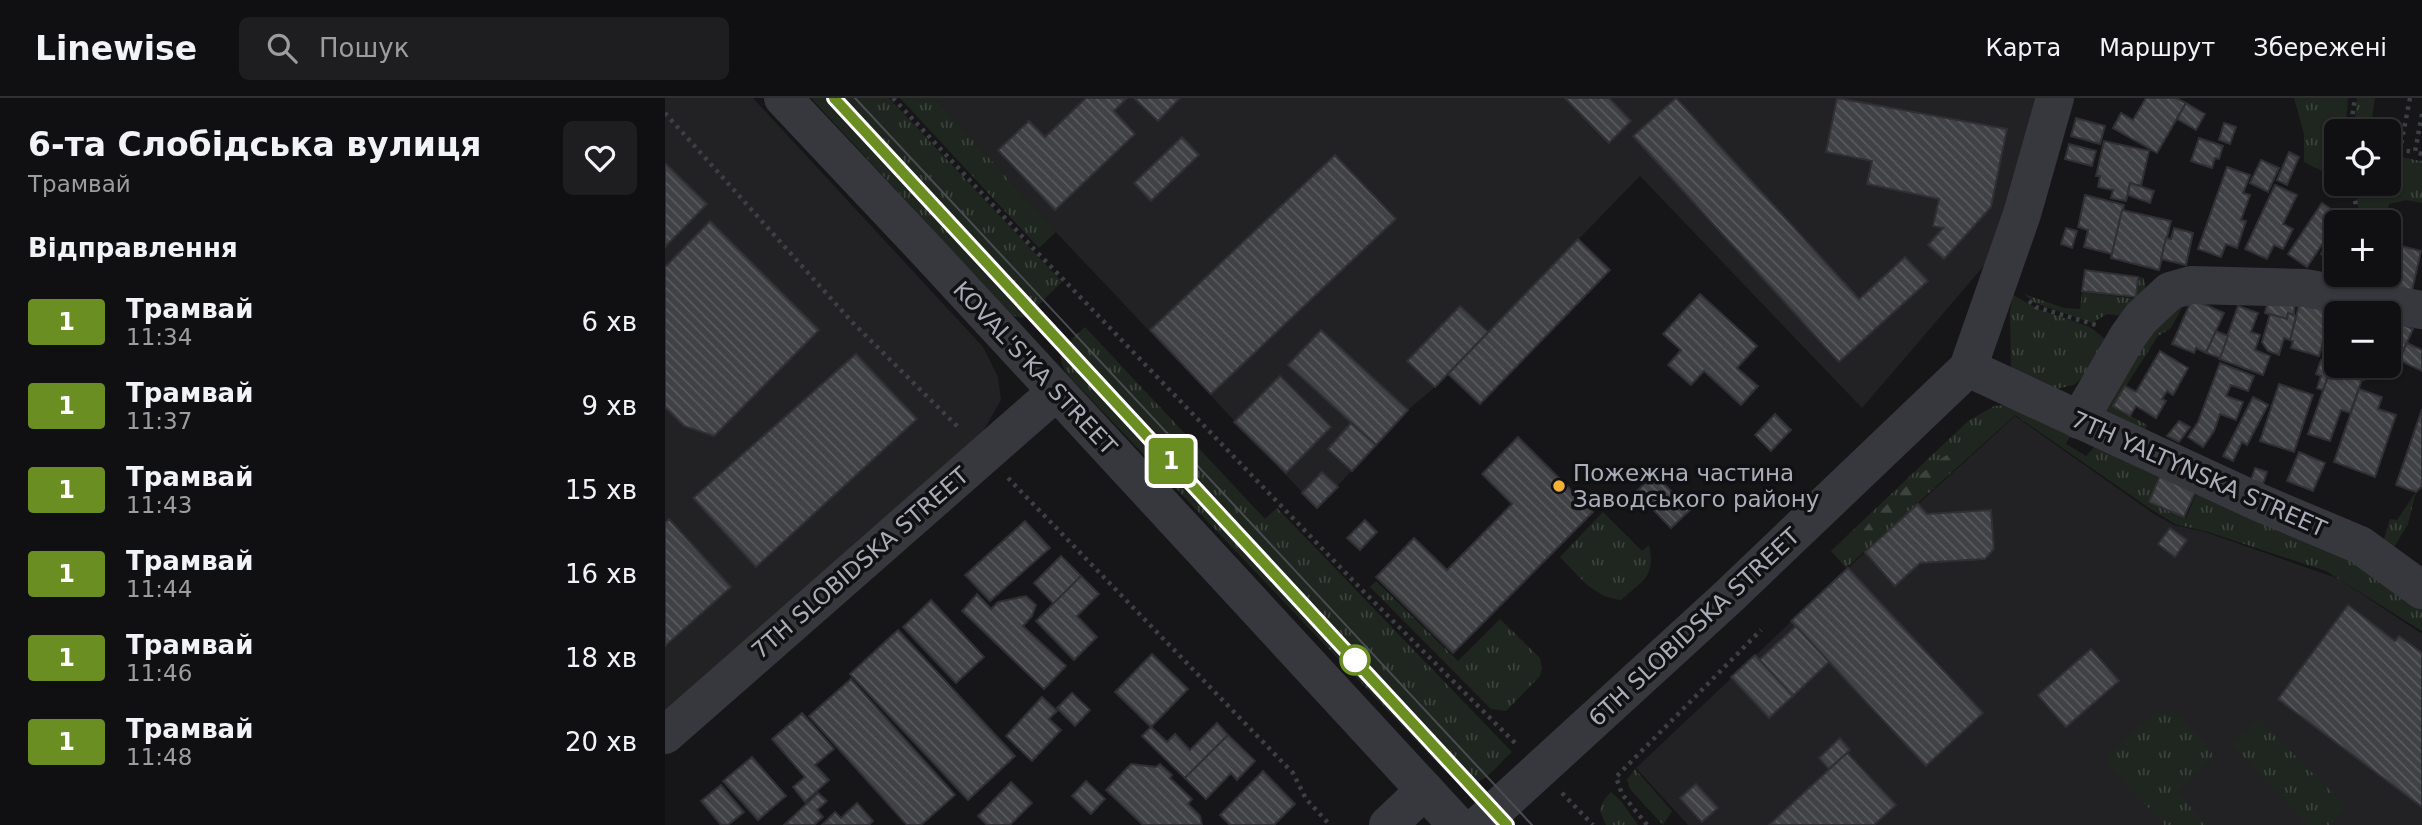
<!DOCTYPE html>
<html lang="uk">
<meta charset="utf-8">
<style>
body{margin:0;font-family:"DejaVu Sans",sans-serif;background:#1e1e20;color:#f1f3f6;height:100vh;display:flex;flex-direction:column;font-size:26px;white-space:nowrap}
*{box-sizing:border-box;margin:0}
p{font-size:23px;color:#9c9d9f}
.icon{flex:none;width:38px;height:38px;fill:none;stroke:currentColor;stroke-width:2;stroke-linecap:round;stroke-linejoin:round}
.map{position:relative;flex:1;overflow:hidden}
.sheet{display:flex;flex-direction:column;background:#101012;width:665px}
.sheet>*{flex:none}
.badge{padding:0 14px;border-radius:5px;font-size:24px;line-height:46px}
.buttons{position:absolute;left:1659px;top:21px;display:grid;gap:14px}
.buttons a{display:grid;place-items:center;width:77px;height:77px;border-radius:10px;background:#101012;box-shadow:0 2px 5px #0004,0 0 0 2px #303032;font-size:35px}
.map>.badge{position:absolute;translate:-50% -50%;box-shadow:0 0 0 4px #fff}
h2{padding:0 28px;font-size:26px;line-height:63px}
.round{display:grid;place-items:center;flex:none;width:74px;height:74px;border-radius:10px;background:#1e1e20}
.overview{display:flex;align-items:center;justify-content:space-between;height:119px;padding:0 28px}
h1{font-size:33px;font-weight:600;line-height:52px}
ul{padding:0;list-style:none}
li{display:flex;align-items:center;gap:21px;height:84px;padding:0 28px}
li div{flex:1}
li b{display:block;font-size:26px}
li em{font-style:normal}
li .badge{min-width:77px;font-weight:700;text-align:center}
header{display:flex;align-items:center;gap:42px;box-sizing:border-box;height:98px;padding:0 35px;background:#101012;border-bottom:2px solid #303032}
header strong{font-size:33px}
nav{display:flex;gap:38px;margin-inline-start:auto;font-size:24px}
.search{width:490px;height:63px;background:#1e1e20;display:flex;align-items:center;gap:18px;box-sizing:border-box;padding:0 24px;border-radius:10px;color:#9c9d9f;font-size:26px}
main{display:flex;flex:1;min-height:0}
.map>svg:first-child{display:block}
.built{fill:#222225}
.grass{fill:url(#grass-tufts)}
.forest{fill:url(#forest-firs)}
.building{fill:url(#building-back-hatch);stroke:#303034;stroke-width:2}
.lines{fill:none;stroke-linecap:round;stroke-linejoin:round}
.path{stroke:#3d3f44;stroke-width:4.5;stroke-dasharray:3.5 5;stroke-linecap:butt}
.minor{stroke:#37383d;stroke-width:38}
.tram{stroke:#4a4c52;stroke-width:2}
.line-casing{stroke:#fff;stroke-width:16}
.line{stroke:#6b8e23;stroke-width:10}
.poi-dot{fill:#f2b134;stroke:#111113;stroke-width:2.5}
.stop-dot{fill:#fff;stroke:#6b8e23;stroke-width:3.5}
.labels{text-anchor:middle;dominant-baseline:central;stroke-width:7;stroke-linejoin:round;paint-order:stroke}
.street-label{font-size:23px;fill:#a8adb8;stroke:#111113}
.poi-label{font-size:23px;fill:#a8adb8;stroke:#111113;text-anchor:start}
</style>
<header>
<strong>Linewise</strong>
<div class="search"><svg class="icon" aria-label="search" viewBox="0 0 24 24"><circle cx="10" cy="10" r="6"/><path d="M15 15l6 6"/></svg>Пошук</div>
<nav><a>Карта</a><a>Маршрут</a><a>Збережені</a></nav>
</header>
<main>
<section class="sheet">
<div class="overview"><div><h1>6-та Слобідська вулиця</h1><p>Трамвай</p></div><a class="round"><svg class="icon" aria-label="heart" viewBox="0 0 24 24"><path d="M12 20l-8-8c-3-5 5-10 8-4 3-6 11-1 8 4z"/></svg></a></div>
<h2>Відправлення</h2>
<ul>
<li><span class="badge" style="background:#6b8e23;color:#fff">1</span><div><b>Трамвай</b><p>11:34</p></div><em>6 хв</em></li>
<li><span class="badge" style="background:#6b8e23;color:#fff">1</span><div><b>Трамвай</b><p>11:37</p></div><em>9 хв</em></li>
<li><span class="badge" style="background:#6b8e23;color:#fff">1</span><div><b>Трамвай</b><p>11:43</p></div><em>15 хв</em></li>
<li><span class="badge" style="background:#6b8e23;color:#fff">1</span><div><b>Трамвай</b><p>11:44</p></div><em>16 хв</em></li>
<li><span class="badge" style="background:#6b8e23;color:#fff">1</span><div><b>Трамвай</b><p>11:46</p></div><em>18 хв</em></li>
<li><span class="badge" style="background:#6b8e23;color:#fff">1</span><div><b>Трамвай</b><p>11:48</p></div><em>20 хв</em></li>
</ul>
</section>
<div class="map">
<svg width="1757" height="727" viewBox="0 0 1757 727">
<defs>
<pattern id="grass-tufts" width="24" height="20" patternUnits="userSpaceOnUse" patternTransform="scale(1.75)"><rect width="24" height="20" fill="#1e261f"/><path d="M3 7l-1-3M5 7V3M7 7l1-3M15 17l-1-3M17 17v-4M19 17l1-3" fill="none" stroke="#3c433d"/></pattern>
<pattern id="forest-firs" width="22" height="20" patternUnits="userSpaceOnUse" patternTransform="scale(1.75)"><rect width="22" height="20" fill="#1e261f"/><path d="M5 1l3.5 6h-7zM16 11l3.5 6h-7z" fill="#3c433d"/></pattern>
<pattern id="building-back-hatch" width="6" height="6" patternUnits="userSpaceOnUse" patternTransform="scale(1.75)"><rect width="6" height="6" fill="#404145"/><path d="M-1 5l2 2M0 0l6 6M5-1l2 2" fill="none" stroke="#595a5e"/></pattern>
</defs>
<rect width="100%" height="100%" fill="#161618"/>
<g class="built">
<polygon points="0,0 88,0 318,249 333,279 336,302 316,337 0,617"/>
<polygon points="270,0 1375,0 1338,138 1317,170 1197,310 975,78 770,289 743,312 652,410 386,129"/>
<polygon points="1350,318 1489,416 1509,427 1540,434 1674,481 1757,536 1757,727 1023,727 971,670 1183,470"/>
</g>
<g class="grass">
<polygon points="146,0 224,0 397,184 362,218 356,220 347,217"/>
<polygon points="235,0 270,0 391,134 374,150"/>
<polygon points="1629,0 1683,0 1680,33 1671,33 1671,85 1657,73 1639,64 1639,36"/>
<polygon points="1692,0 1710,0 1705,33 1689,33"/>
<polygon points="1724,57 1757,63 1757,105 1741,102 1724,106 1721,124 1696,124 1689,86 1724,86"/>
<polygon points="1474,179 1478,179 1482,194 1466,219 1442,216 1427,225 1370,205 1359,196 1399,210 1415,211 1417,194 1471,201"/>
<polygon points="1348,197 1373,211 1425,229 1440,241 1420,277 1409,287 1376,294 1346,270 1345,214"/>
<polygon points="1524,197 1506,230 1493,238 1448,308 1482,327 1476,340 1435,313 1474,245"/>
<path d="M420,229L600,421L612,410L847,654C822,677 813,699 780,673L405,279C385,255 402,246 420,229Z"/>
<polygon points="1344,307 1409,331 1401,346 1421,358 1436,342 1497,368 1483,405 1521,420 1536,385 1757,501 1757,533 1661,473 1543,434 1510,426 1484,410 1350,317 1181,470 1166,453 1303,323 1329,308"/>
<polygon points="1751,394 1743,426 1730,448 1722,450 1719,441 1725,421 1732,422"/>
<path d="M938,414L977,453L984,447C991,479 978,482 956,502C928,499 914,478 895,459Z"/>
<polygon points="711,483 793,563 835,521 875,560 877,570 875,578 841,613 826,611 705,489"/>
<polygon points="1492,615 1513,616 1547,653 1547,659 1512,693 1541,727 1499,727 1441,664 1442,658 1487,617"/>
<polygon points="1593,621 1681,708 1664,727 1642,727 1567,646"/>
<polygon points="970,671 1007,713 998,727 965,691 962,682"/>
<polygon points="946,694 956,703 973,727 941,727 935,713 938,703"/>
</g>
<path class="forest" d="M1286,355H1290L1291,360L1285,367L1211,431L1194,439C1201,423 1269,361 1286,355Z"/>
<g class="building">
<polygon points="421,0 462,0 449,13 470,36 390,112 333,52 364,23 380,39"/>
<polygon points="469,0 515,0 493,23"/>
<polygon points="900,0 944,0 966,23 944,45"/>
<polygon points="1011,0 1194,201 1240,159 1263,183 1174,264 968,38"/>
<polygon points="1172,0 1342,31 1326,109 1279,161 1263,147 1278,130 1268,128 1274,101 1202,86 1207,63 1161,54"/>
<polygon points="1481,0 1511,0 1521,5 1492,55 1448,30 1456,15 1468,22"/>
<polygon points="1521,5 1540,16 1531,32 1512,21"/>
<polygon points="1411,20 1440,28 1435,46 1406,38"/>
<polygon points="1559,25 1571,29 1565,46 1554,42"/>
<polygon points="517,39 534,57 486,103 469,85"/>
<polygon points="1534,40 1558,48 1554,61 1550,60 1547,70 1526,63"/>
<polygon points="1439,43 1484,53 1476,88 1465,85 1461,103 1446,100 1448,92 1433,89 1435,78 1431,78"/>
<polygon points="1404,46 1431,53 1427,68 1400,61"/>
<polygon points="1624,54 1634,59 1622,87 1612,82"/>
<polygon points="670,57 731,121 546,296 485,232"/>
<polygon points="1596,62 1614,70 1603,94 1585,85"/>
<polygon points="1,66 42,106 0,149 0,67"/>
<polygon points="1562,69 1585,77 1578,95 1585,97 1576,122 1581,123 1572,150 1561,146 1556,159 1533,151"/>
<polygon points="1465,85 1489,93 1485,105 1463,97"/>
<polygon points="1610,87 1632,97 1618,126 1628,131 1618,151 1609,147 1602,161 1580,151"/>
<polygon points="1420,97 1459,107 1447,156 1419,149 1423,132 1413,129"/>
<polygon points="1657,105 1676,118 1642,169 1623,156"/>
<polygon points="1457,112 1506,123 1494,172 1446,160"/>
<polygon points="1724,120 1737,124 1736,134 1724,133"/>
<polygon points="45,123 154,232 49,338 19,328 0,309 0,169"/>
<polygon points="1401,130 1412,133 1407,150 1396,146"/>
<polygon points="1509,130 1528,135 1521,167 1496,161 1501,140 1506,141"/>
<polygon points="1671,130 1671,166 1656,156"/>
<polygon points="913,141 945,172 815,306 783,276"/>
<polygon points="1724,145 1756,153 1746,197 1709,191 1712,177 1724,177"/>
<polygon points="1420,172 1473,179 1471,199 1417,193"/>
<polygon points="1035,196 1092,248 1072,270 1093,288 1076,307 1039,273 1026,287 1003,267 1016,252 998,236"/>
<polygon points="1630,200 1629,217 1623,215 1622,221 1600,215 1603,202"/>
<polygon points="1527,201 1559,215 1541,255 1531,250 1529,255 1507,246"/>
<polygon points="1635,203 1667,212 1654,258 1626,250 1628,243 1625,242"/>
<polygon points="795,208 823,234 770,289 742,263"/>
<polygon points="1573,208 1593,215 1586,234 1595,237 1590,252 1605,258 1598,277 1554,261"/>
<polygon points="1623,215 1631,218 1625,242 1619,240 1614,257 1603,253 1597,244 1605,216 1622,221"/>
<polygon points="1725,221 1748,231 1733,264 1724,260"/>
<polygon points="656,232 743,312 711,347 623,267"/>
<polygon points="1551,233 1563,238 1555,260 1541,255"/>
<polygon points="1671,243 1671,268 1704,268 1699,282 1666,270"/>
<polygon points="1742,245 1757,252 1757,273 1734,262"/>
<polygon points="1495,253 1523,270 1508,297 1502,293 1497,301 1501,303 1491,320 1471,308 1465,318 1448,308 1460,288 1471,294"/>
<polygon points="191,256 252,321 91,469 28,400"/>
<polygon points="1656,262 1667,266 1658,292 1652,290 1656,278 1651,276"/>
<polygon points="1555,265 1589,278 1583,293 1566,287 1561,298 1578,304 1571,322 1555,316 1549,333 1538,349 1523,339 1533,324"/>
<polygon points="1666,270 1697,281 1685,315 1676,312 1665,343 1643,336"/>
<polygon points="615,278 666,329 621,375 569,324"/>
<polygon points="1614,286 1648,297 1629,354 1595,343"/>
<polygon points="1694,291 1717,299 1713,311 1731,317 1710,379 1669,364"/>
<polygon points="1588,299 1603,307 1582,347 1577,344 1568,363 1558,358"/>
<polygon points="1757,311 1757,388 1751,394 1731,387"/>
<polygon points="1110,316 1126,332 1106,353 1090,337"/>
<polygon points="1514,323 1525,329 1514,344 1502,338"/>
<polygon points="686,325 711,347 687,373 663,351"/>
<polygon points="853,339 928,414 788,555 711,479 749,440 782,472 847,406 817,376"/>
<polygon points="1634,354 1660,365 1648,393 1622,383"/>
<polygon points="1590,370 1602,374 1598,386 1586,382"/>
<polygon points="657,374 673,389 652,410 637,395"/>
<polygon points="1496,375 1532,390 1519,419 1484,404"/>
<polygon points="989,376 1025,412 1006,430 971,394"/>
<polygon points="1253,406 1262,416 1326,412 1329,451 1320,461 1255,465 1230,488 1200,454"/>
<polygon points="4,421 66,489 0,548 0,425"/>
<polygon points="700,422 712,434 695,452 682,440"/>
<polygon points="360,423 385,450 325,503 300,477"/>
<polygon points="1505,430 1522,442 1510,459 1493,446"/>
<polygon points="396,458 416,478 389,506 369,485"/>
<polygon points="1183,470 1318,615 1261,668 1126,523"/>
<polygon points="416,478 434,496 412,518 432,539 409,562 371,523"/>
<polygon points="312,496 326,511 333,504 361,498 371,507 367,518 358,528 401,568 379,591 297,513"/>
<polygon points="266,502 319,559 291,585 238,529"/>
<polygon points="1683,507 1730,543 1734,538 1757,555 1757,709 1613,601"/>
<polygon points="1131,528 1164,564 1128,598 1094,562"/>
<polygon points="233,532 350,658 303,702 185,576"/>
<polygon points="1426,551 1454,583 1401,629 1373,597"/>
<polygon points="487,556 523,591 486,629 450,594"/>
<polygon points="1090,557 1128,598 1104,620 1066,579"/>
<polygon points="186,581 290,697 256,727 242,727 144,618"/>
<polygon points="407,595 425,612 410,628 392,610"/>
<polygon points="377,599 392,613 384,621 396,632 367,663 341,638"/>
<polygon points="137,615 169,651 150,667 164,682 140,704 128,689 140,679 107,641"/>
<polygon points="552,625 563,637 520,680 477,638 486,629 502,644 510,636 525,652"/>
<polygon points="563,637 590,663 572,682 566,675 541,701 520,680"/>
<polygon points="1175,640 1185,652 1164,671 1154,660"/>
<polygon points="1182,655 1231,707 1209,727 1104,727"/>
<polygon points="87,659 121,698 93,722 58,683"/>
<polygon points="466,666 491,669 495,666 507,677 505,680 527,701 523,706 535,718 537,727 478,727 441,692"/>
<polygon points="598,673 630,706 609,727 565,727 555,717"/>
<polygon points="421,683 440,701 426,716 407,698"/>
<polygon points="346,684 367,705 345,727 322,727 313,718"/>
<polygon points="1031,686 1053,710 1037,724 1015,700"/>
<polygon points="56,687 79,714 63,727 56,727 36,703"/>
<polygon points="153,695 162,703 152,712 158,719 149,727 119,727"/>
<polygon points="192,705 208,723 204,727 157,727 170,714 176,720"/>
</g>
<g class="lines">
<g class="path">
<polyline points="228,0 369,151 698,493 853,648"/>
<polyline points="1745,0 1735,52 1750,54"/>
<polyline points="0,15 187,224 295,331"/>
<polyline points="1757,16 1750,54 1757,56"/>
<polyline points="1685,33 1690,0"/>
<polyline points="1687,86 1694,124"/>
<polyline points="1364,203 1371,209 1431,227"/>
<polyline points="343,380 628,675 641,701 665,727"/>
<polyline points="897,695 928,727"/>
<polyline points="982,727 957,696 951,679 1096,532"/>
</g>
<g class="minor">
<polyline points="118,0 263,154 792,727"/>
<polyline points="1303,270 1593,404 1695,447 1757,492"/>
<polyline points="1414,322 1463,238 1476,220 1505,193 1526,187 1640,190 1757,212"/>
<polyline points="0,637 391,294"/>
<polyline points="723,727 760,692"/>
<polyline points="814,727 1062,500 1303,270 1357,116 1390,0"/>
</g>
<g class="tram">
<polyline points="169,0 842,727"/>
<polyline points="190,0 867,727"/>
</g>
</g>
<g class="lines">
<g class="line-casing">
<polyline id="line" points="169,0 842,727"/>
</g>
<use href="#line" class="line"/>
</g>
<circle class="poi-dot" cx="894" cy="388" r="7"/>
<circle class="stop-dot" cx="690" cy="562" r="14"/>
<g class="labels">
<g class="street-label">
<text transform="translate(370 270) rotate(47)">KOVAL'S'KA STREET</text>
<text transform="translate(1534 376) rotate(24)">7TH YALTYNSKA STREET</text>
<text transform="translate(195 465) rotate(-41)">7TH SLOBIDSKA STREET</text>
<text transform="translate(1029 529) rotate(-43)">6TH SLOBIDSKA STREET</text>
</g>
<g class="poi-label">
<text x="908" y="375">Пожежна частина<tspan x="908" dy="26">Заводського району</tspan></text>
</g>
</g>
</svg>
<div class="buttons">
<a><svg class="icon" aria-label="locate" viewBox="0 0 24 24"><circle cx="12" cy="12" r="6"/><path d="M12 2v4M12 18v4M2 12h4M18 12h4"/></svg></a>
<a>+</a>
<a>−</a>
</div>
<b class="badge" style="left:506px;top:363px;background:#6b8e23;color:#fff">1</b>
</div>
</main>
